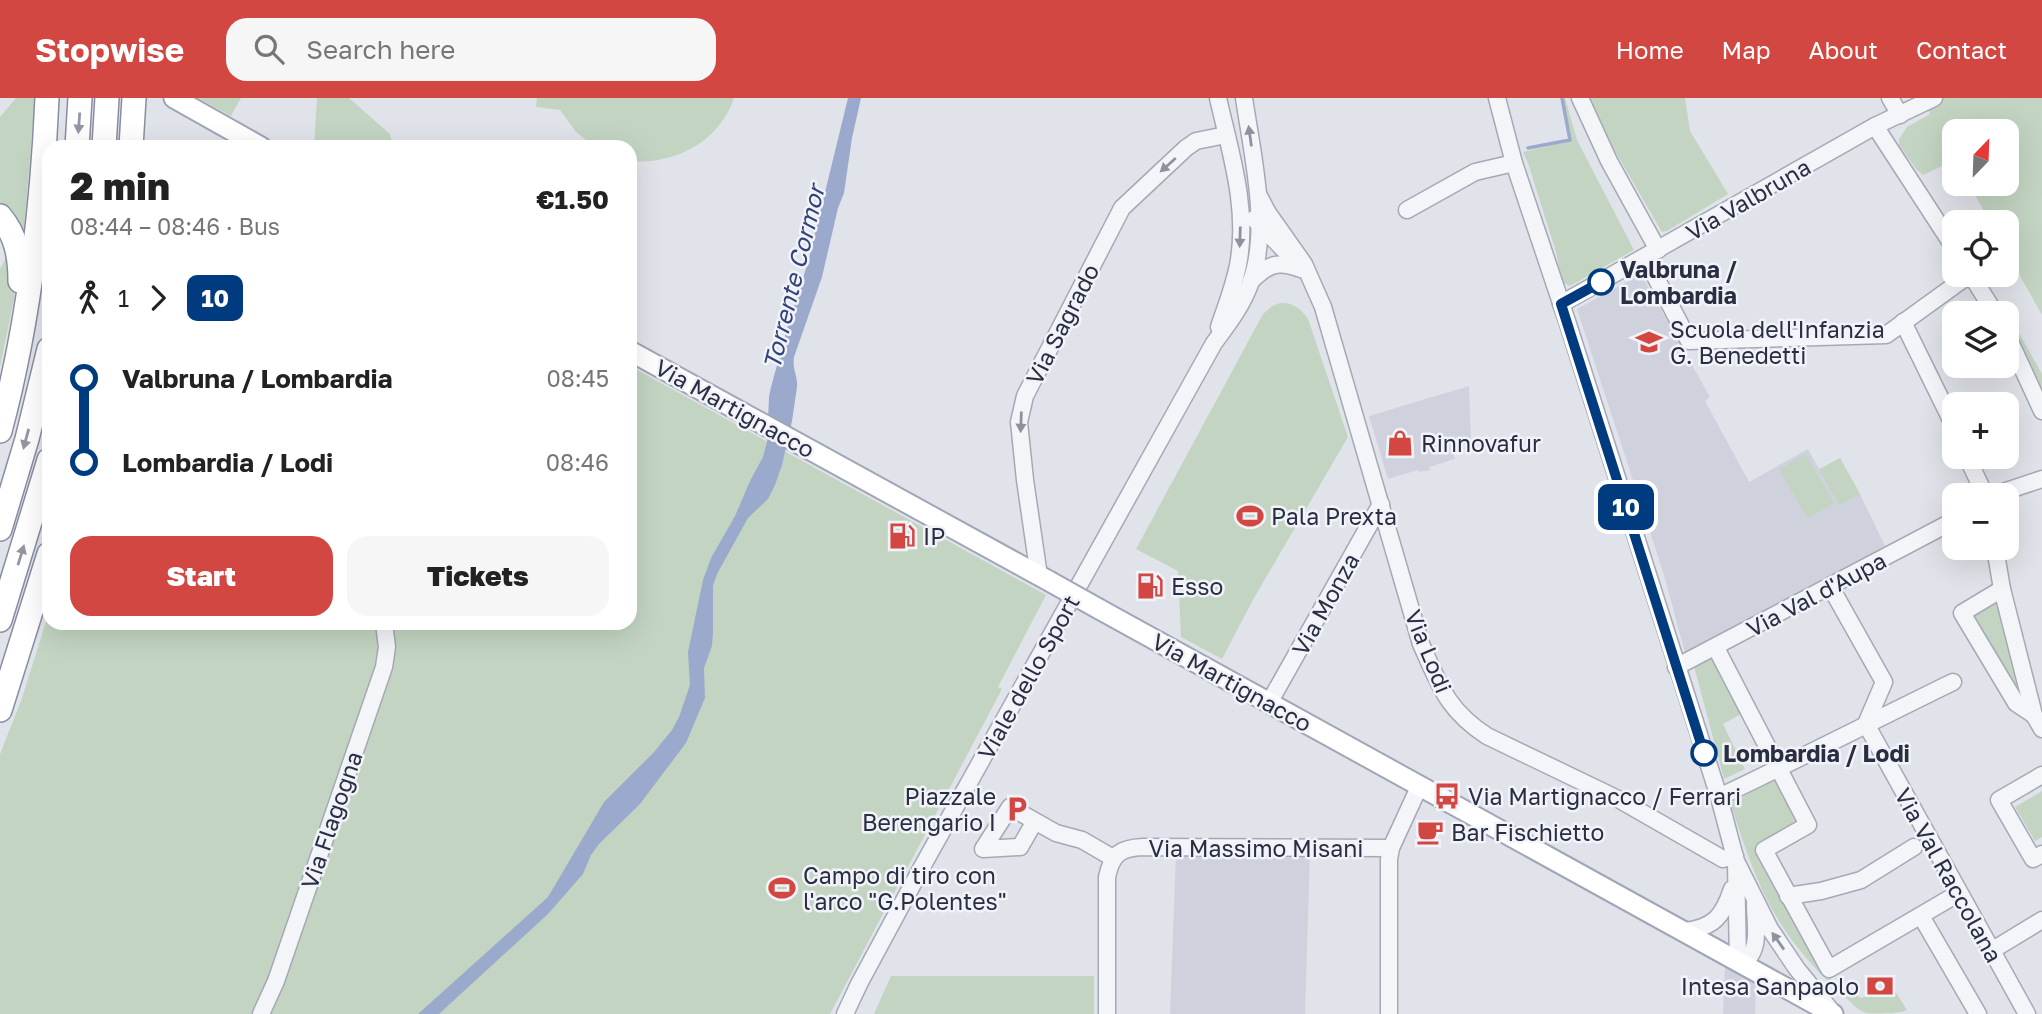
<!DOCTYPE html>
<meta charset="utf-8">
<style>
body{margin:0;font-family:"Golos Text",sans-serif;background:#f6f6f6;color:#222;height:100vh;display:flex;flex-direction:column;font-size:26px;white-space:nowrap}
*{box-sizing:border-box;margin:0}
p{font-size:23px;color:#767676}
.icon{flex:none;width:38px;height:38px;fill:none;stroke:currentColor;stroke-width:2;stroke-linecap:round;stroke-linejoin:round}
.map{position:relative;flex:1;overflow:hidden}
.panel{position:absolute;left:42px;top:42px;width:595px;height:490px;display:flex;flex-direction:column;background:#fff;border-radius:21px;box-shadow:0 7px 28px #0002}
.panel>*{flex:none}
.badge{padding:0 14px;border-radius:10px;font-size:24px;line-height:46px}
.needle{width:46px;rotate:23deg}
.fabs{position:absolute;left:1942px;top:21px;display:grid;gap:14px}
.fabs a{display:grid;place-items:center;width:77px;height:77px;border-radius:14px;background:#fff;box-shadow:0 7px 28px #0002;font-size:35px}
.map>.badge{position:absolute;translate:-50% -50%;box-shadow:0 0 0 4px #fff}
.legs{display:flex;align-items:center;gap:10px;height:77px;padding:0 28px;font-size:23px}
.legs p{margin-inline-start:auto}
.overview{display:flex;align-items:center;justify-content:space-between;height:119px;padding:0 28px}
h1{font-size:38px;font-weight:800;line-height:52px}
.button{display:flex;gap:14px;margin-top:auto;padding:14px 28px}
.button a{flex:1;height:80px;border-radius:21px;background:#d34742;color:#fff;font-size:28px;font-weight:800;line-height:80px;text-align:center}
.button a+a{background:#f6f6f6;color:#222}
ul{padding:0 28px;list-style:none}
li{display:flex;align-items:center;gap:24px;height:84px;font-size:26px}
li i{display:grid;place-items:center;width:10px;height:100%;margin:0 9px;background:currentColor}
li i::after{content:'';width:18px;height:18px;margin:-9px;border:5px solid;border-radius:50%;background:#fff}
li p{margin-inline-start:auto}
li:first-child i{background:linear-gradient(#0000 50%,currentColor 0)}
li:last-child i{background:linear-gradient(currentColor 50%,#0000 0)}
header{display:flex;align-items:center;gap:42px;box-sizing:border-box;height:98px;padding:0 35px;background:#d34742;color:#fff}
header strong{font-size:33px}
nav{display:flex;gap:38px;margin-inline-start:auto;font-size:24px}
.search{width:490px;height:63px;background:#f6f6f6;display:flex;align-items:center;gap:18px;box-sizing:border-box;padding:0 24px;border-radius:21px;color:#767676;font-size:26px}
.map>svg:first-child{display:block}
.built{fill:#cfd2dd}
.green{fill:#c3d5c2}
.water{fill:#9baacc}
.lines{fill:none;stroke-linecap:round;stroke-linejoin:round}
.stream{stroke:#9baacc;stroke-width:3.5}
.minor-casing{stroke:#a6a9b5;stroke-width:19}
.major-casing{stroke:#a0a5b7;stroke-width:23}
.highway-casing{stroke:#888da2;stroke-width:26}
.minor{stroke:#f4f5f8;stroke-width:16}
.major{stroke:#fff;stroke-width:19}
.highway{stroke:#fff;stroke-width:23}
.major-bridge-casing{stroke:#a0a5b7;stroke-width:23;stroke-linecap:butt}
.major-bridge{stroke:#fff;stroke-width:19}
.oneway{fill:#9496a1}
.oneway2{fill:#8e929e}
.line-1-casing{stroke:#fff;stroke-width:16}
.line-1{stroke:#003b80;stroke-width:10}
.stop-1-dot{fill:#fff;stroke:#003b80;stroke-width:3.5}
.labels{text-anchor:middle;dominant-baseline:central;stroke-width:5;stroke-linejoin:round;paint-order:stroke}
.street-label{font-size:23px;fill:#292e43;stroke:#f1f3f8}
.stop-label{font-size:23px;font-weight:bold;fill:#292e43;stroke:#f1f3f8;text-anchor:start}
.poi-label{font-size:23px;fill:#292e43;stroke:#f1f3f8;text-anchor:start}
.water-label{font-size:24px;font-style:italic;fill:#314479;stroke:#f1f3f8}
</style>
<header>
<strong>Stopwise</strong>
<div class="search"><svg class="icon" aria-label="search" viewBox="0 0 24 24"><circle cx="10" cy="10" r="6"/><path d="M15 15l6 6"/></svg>Search here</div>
<nav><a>Home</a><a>Map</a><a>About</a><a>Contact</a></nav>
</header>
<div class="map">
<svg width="2042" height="916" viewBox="0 0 2042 916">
<rect width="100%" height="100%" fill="#e1e3ea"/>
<g class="built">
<polygon points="1641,176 1710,299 1705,303 1749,384 1808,351 1819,371 1840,360 1860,396 1886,450 1685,555 1664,477 1577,211"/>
<polygon points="1469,288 1471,345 1452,350 1455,361 1429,369 1430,372 1419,374 1418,372 1388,381 1369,318"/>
<polygon points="1176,755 1310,755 1305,916 1170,916"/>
<polygon points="1725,868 1756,884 1755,916 1723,916"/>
</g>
<g class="green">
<polygon points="16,0 35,0 23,141 10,117 0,106 0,19"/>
<polygon points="198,0 241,0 231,18"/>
<polygon points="317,0 349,0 390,36 393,49 314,49"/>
<path d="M537,0H734C719,44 675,67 630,63V49H595L576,34L560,12L536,9Z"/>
<polygon points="1562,0 1565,0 1577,42 1634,152 1570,188 1562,184 1556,154 1528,65 1523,54 1571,43"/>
<polygon points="1589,0 1685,0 1690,33 1728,96 1667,133 1662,134 1612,48"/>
<polygon points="1934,0 2042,0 2042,217 2007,155 2007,124 1990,124 1969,86 2007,86 2007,33 1955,33 1955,62 1923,77 1916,71 1899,47 1899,41 1907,29 1930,16 1924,6"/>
<polygon points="11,150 16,179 14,201 0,269 0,171"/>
<path d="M1280,205C1292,204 1301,210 1308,221L1348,339L1254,500L1222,561L1181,539L1178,473L1136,451L1263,216L1272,208Z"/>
<polygon points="2011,221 2042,276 2042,293 2008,223"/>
<polygon points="630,268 1046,497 998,589 1002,591 830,916 0,916 0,656 21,603 49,514 49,525 630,525"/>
<polygon points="1806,356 1834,405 1807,420 1779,371"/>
<polygon points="1840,360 1860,396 1839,407 1819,372"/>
<polygon points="2000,499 2018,592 1972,517"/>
<polygon points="1715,556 1745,614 1723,626 1745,671 1724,681 1694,568"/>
<path d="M1779,677L1803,726L1758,749L1832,874L1830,880L1850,899L1855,896L1861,900L1890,885L1907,912C1900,916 1874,916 1866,915C1858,913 1851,904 1845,899C1814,872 1787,840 1768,804C1752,772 1741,738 1730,704Z"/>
<polygon points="2042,693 2042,739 2035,743 2015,709"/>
<polygon points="891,878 1094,878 1094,916 874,916"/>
</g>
<path class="water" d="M848,0H861L852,40L844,95L838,110L822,179L794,259C792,271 798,278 797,289L792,323L782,367L775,387L768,401L748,420L717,476L713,488V535L712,548L704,570L705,600L686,645L640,706L599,746L591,757L583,776L548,816L439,916H418L548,799L604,704L654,654L672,632L679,619L690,587L688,554L703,482L711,460L735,418L750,383L763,359L767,344L769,299L771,289L787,231L808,164Z"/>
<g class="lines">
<polyline class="stream" points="1528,50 1570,42 1562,0"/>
<g class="minor-casing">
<g id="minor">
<path d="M1218,0C1230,53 1249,111 1238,167C1234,188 1226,208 1219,229"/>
<polyline points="1497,0 1514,65 1568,226 1719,699 1736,763 1770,831 1797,871 1830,911"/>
<polyline points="1580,0 1609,63 1658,152"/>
<polyline points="1890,0 1900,17"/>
<polyline points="1875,28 1955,151"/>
<path d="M1259,98L1268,115L1304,166L1323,209L1421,546C1440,588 1447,612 1487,638L1620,702L1723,761L1735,758"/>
<polyline points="1407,112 1475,74 1514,65"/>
<polyline points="1254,121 1290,158"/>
<polyline points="1645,159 1689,243 1886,237 1969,177"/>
<polyline points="1971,177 1995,215"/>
<path d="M1251,183C1269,166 1277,162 1301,171"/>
<polyline points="1561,206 1875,28 1934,0"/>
<polyline points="1903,224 1955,330"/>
<polyline points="2007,237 2042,313"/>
<polyline points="1967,359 1985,397"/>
<polyline points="1994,397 2042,381"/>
<polyline points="1995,450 2002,491 2034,617 2042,631"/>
<polyline points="1039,478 1025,382 1019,324 1025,298 1122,110 1186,50 1196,43 1226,37"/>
<polyline points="1830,488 1884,584 1866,626 2027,916"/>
<polyline points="2002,491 1962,515 2016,605 2034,617"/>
<polyline points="1716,550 1808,727 1764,752 1829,871 1959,795"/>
<polyline points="1676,569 1955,422"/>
<polyline points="1269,605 1381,406"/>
<polyline points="2042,677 1999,702 2033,761 2042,756"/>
<path d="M1719,699C1797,662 1875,622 1953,584"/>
<polyline points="1035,723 1020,749 983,751 1010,709 1056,735 1082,742 1113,760"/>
<polyline points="1736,765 1738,863"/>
<polyline points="1788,798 1821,793 1861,782 1914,749"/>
<polyline points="1921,818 1978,916"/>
<path d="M1684,833C1714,830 1723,818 1732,791"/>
<polyline points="1991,853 2042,822"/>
<path d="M1742,865C1762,854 1755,825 1755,806"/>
<polyline points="261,916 276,883 384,569 387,549 384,525"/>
<path d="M845,916L859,886L922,769L1214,245C1228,226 1242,208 1250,186C1271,133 1252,55 1244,0"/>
<path d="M1107,916V779C1112,756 1120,750 1143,749L1391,750"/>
<polyline points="1389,916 1389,761 1391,750 1419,689"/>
</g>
</g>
<g class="major-casing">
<g id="major">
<polyline points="174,0 261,49"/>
<polyline points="630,253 1049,483"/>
<polyline points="1099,511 1833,916"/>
</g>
</g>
<g class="highway-casing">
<g id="highway">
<polyline points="77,49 80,0"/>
<polyline points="104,49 107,0"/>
<polyline points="131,49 134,0"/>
<path d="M0,118C16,137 20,158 20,183"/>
<path d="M0,333C29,225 42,112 47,0"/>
<polyline points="0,431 27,341 49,251"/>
<polyline points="0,522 49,362"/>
<polyline points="0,612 49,456"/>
</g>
</g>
<use href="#minor" class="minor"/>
<use href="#major" class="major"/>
<use href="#highway" class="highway"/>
<g class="major-bridge-casing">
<polyline id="major-bridge" points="1049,483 1099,511"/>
</g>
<use href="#major-bridge" class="major-bridge"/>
</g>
<defs><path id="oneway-solid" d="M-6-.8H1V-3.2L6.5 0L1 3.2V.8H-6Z" transform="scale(1.75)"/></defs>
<g class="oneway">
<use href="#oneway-solid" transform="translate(79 25) rotate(94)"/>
<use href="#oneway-solid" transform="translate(26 341) rotate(105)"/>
<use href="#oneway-solid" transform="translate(21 457) rotate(-73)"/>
</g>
<g class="oneway2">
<use href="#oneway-solid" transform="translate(1250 38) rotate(-98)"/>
<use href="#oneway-solid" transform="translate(1168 67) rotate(138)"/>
<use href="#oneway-solid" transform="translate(1240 139) rotate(92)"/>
<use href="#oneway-solid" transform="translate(1021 324) rotate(92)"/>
<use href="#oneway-solid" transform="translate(1778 843) rotate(-125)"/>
</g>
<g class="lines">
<g class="line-1-casing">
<polyline id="line-1" points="1601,184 1561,206 1704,655"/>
</g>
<use href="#line-1" class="line-1"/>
</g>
<defs>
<g id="school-bare" transform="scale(2.1)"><path d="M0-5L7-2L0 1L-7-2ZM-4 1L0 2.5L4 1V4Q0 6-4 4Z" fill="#d34742" stroke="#f1f3f8" stroke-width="2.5" paint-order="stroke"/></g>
<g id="shop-bare" transform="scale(2.1)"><path d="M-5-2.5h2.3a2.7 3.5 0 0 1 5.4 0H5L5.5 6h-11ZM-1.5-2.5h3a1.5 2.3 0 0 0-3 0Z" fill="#d34742" stroke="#f1f3f8" stroke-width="2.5" paint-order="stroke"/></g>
<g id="stadium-bare" transform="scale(2.1)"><path d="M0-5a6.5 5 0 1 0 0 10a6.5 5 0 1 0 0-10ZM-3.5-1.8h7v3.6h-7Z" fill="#d34742" stroke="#f1f3f8" stroke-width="2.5" paint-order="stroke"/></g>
<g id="fuel-bare" transform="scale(2.1)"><path d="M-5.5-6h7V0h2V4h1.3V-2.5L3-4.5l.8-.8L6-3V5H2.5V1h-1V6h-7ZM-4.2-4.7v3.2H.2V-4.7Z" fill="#d34742" stroke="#f1f3f8" stroke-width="2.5" paint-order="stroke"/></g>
<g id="bus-bare" transform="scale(2.1)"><path d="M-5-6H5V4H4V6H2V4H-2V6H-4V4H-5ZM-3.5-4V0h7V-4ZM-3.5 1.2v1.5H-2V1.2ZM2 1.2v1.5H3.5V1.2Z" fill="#d34742" stroke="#f1f3f8" stroke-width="2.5" paint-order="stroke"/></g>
<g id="parking-bare" transform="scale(2.1)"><path d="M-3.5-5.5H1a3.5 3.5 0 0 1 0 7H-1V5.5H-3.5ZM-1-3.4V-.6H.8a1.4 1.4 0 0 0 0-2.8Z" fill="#d34742" stroke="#f1f3f8" stroke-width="2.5" paint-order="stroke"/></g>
<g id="cafe-bare" transform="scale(2.1)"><path d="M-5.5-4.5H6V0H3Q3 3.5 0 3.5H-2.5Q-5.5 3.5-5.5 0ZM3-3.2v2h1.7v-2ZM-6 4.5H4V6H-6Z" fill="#d34742" stroke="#f1f3f8" stroke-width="2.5" paint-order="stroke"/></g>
<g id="bank-bare" transform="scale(2.1)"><path d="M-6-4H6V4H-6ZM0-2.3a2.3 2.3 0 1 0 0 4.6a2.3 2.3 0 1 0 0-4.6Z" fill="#d34742" stroke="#f1f3f8" stroke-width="2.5" paint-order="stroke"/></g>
</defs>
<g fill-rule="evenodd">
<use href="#school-bare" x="1649" y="244"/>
<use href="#shop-bare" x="1400" y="345"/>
<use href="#stadium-bare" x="1250" y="418"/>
<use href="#fuel-bare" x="902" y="438"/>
<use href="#fuel-bare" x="1150" y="488"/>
<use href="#bus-bare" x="1447" y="698"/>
<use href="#parking-bare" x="1017" y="711"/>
<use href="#cafe-bare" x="1430" y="734"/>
<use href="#stadium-bare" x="782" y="790"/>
<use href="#bank-bare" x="1880" y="888"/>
</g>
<g class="stop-1-dot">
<circle cx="1601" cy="184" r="12"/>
<circle cx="1704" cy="655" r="12"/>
</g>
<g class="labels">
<g class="street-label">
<text transform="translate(1748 101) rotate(-30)">Via Valbruna</text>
<text transform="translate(1062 226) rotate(-63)">Via Sagrado</text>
<text transform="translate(735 310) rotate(29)">Via Martignacco</text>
<text transform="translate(1816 496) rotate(-28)">Via Val d'Aupa</text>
<text transform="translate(1325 506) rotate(-61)">Via Monza</text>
<text transform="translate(1429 553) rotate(68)">Via Lodi</text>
<text transform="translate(1028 579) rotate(-61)">Viale dello Sport</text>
<text transform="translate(1232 584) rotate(29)">Via Martignacco</text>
<text transform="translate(331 722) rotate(-71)">Via Flagogna</text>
<text x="1256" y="750">Via Massimo Misani</text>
<text transform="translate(1949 777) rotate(61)">Via Val Raccolana</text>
</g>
<g class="stop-label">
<text x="1620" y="171">Valbruna /<tspan x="1620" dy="26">Lombardia</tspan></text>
<text x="1723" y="655">Lombardia / Lodi</text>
</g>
<g class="poi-label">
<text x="1670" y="231">Scuola dell'Infanzia<tspan x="1670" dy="26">G. Benedetti</tspan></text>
<text x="1421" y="345">Rinnovafur</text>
<text x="1271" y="418">Pala Prexta</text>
<text x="923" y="438">IP</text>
<text x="1171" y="488">Esso</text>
<text x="996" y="698" text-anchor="end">Piazzale<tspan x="996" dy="26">Berengario I</tspan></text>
<text x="1468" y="698">Via Martignacco / Ferrari</text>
<text x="1451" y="734">Bar Fischietto</text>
<text x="803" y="777">Campo di tiro con<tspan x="803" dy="26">l'arco "G.Polentes"</tspan></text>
<text x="1859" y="888" text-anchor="end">Intesa Sanpaolo</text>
</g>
<g class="water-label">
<text transform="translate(793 179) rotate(-76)">Torrente Cormor</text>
</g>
</g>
</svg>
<div class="fabs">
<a><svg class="needle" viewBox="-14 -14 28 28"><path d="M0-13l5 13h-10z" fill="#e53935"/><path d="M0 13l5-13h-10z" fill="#767676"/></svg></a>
<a><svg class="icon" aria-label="locate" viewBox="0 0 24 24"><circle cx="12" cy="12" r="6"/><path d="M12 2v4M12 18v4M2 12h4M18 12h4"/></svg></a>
<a><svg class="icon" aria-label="layers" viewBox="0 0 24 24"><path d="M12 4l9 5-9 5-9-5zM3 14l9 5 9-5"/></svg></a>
<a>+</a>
<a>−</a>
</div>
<b class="badge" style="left:1626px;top:409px;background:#003b80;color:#fff">10</b>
<section class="panel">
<div class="overview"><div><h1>2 min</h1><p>08:44 – 08:46 · Bus</p></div><b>€1.50</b></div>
<div class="legs"><svg class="icon" aria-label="walk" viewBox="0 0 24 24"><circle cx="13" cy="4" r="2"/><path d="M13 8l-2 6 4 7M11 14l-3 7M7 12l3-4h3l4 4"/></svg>1<svg class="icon" aria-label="forward" viewBox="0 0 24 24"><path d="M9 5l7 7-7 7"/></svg><b class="badge" style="background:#003b80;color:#fff">10</b></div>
<ul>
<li><i style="color:#003b80"></i><b>Valbruna / Lombardia</b><p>08:45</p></li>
<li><i style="color:#003b80"></i><b>Lombardia / Lodi</b><p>08:46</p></li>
</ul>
<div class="button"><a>Start</a><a>Tickets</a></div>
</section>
</div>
